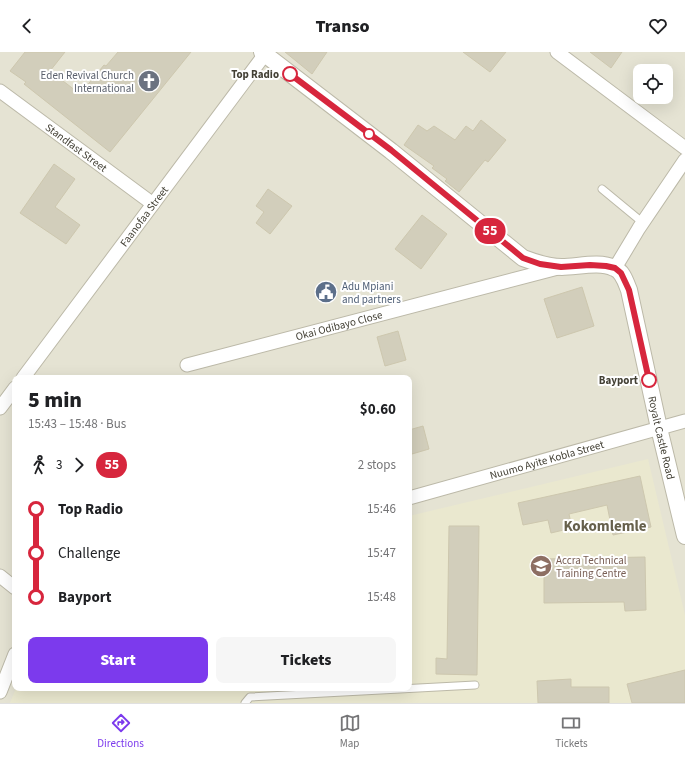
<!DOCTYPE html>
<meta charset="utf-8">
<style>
body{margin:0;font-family:"Source Sans 3",sans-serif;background:#f6f6f6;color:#202124;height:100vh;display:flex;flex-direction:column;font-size:15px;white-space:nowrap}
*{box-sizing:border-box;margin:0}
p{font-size:13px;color:#757577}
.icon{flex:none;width:22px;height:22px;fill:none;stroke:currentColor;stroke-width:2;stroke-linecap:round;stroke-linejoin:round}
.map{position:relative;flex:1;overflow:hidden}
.panel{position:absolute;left:12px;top:323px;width:400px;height:316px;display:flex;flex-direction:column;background:#fff;border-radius:8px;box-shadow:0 4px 16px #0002}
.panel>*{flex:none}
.badge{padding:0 8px;border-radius:13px;font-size:14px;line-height:26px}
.fabs{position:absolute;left:633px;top:12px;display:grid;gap:8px}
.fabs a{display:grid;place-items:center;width:40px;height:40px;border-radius:8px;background:#fff;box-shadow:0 4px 16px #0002;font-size:20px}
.map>.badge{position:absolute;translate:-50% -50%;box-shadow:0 0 0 2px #fff}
.legs{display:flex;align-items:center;gap:6px;height:44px;padding:0 16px;font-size:13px}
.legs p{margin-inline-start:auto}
.headline{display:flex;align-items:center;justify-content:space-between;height:68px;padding:0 16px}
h1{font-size:22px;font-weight:800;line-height:30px}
.button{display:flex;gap:8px;margin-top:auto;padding:8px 16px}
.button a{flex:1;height:46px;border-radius:8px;background:#7c3aed;color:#fff;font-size:16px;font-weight:800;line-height:46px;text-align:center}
.button a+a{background:#f6f6f6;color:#202124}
ul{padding:0 16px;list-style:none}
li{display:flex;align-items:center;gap:14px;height:44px;font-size:15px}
li i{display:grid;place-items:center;width:6px;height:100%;margin:0 5px;background:currentColor}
li i::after{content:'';width:10px;height:10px;margin:-5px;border:3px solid;border-radius:50%;background:#fff}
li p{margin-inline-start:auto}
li:first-child i{background:linear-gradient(#0000 50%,currentColor 0)}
li:last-child i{background:linear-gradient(currentColor 50%,#0000 0)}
header{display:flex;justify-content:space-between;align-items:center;height:52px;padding:0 16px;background:#fff;font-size:18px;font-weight:800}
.tabs{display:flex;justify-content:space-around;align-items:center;height:56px;border-top:1px solid #e0e0e0;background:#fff;font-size:11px;color:#757577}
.tabs a{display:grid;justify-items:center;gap:2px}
.tabs .selected{color:#7c3aed}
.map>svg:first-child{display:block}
.residential{fill:#e5e3d3;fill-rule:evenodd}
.education{fill:#eae8cf}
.building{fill:#d2cebb;stroke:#cdc7ae}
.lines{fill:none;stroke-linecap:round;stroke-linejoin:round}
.service-casing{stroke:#bcb9a8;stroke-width:9}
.minor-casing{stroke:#bcb9a8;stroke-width:15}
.tertiary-casing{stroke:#bcb9a8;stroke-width:18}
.service{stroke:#fff;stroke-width:7}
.minor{stroke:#fff;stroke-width:13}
.tertiary{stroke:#fff;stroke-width:16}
.line-1-casing{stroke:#fff;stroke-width:9}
.line-1{stroke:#d7263d;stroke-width:6}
.stop-1-dot{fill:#fff;stroke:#d7263d;stroke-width:2}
.labels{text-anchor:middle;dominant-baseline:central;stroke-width:4;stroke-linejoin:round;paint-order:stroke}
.stop-label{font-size:11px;font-weight:bold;fill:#434035;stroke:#fff;text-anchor:end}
.worship-label{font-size:11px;fill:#5b616d;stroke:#fff;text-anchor:end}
.street-label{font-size:11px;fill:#434035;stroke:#fff}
.service-label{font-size:11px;fill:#4e5e75;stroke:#fff;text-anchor:start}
.education-label{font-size:11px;fill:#785e54;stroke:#fff;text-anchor:start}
.district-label{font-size:15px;font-weight:bold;fill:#66604c;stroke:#fff}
</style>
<header><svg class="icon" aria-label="back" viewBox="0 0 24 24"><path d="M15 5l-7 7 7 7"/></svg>Transo<svg class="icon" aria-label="heart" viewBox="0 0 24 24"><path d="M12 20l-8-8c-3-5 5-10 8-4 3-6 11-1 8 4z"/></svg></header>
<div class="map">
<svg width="685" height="651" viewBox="0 0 685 651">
<rect width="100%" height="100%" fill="#f1f0e5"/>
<path class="residential" d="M0,0H685V651H0ZM640,19H666V45H640ZM15,326H409V636H15Z"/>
<polygon class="education" points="648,407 685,563 685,651 10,651 16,636 409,636 409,464"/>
<g class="building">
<polygon points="25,0 65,0 50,19 80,42 104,13 106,14 118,0 191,0 110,100 24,32 26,30 10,19"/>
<polygon points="285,0 327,0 312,22"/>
<polygon points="463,0 506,0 490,20"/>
<polygon points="590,0 622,0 611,16"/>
<polygon points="481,68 506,88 488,110 485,108 459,140 445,129 447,127 432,116 434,114 404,93 418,73 427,79 434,74 455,88 466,74 473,79"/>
<polygon points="54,112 75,127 55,155 80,173 66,192 20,161"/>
<polygon points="268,137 292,154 270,182 256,171 264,160 256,154"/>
<polygon points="422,163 447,182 421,217 395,197"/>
<polygon points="582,235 594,274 557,286 544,247"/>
<polygon points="398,279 406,308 385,314 377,285"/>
<polygon points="423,374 429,397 412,402 409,393 409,378"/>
<polygon points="640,424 651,475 613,483 607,453 569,462 572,476 551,481 548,468 523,473 518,451"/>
<polygon points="449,474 479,474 477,623 436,622 436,606 447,607"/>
<polygon points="645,505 646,558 625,559 624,550 544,551 544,507"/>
<polygon points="685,618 685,651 632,651 627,632"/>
<polygon points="571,627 571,635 609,635 609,651 538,651 537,629"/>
</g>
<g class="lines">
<g class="service-casing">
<g id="service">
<polyline points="602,137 642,170"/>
<polyline points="245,651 250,645 475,633"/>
</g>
</g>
<g class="minor-casing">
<g id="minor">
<polyline points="557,0 685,96"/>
<path id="s1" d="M0,39L153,152"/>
<polyline points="615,216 639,176 685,108"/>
<path id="s2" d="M187,313L558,216"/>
<path id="s3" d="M23,326L265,2"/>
<polyline points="0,356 15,336"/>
<path id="s4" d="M409,446L685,369"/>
<polyline points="0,524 15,536"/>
<polyline points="0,640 15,602"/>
</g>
</g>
<g class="tertiary-casing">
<g id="tertiary">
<path id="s5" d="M262,0L391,99L523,206C536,211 548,215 562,215C577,215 600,209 614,216C623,219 626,231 629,238L659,376L685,484"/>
</g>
</g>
<use href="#service" class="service"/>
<use href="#minor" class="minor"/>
<use href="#tertiary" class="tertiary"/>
</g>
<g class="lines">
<g class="line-1-casing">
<polyline id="line-1" points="290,22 391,98 523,206 540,212 561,215 590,213 606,214 615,216 621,221 629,238 649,328"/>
</g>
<use href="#line-1" class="line-1"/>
</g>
<defs>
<g id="church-disc" transform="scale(1.15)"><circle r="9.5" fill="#6b7280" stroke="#fff"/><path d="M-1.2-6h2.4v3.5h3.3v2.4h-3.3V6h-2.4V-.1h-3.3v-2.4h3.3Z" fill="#fff"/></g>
<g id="civic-disc" transform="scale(1.15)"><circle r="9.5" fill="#5c6f8a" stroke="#fff"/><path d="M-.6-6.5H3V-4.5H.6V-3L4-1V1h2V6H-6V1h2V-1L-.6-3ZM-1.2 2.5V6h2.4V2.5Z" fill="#fff"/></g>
<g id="school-disc" transform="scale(1.15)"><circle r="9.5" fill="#8d6e63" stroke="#fff"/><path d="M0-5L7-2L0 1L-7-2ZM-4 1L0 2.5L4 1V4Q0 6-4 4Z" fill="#fff"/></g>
</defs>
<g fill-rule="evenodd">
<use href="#church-disc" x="149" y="29"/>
<use href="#civic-disc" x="326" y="240"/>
<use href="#school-disc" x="541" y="514"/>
</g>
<g class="stop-1-dot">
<circle cx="290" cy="22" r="7"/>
<circle cx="369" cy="82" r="5"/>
<circle cx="649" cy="328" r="7"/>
</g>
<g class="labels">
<g class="stop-label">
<text x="279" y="22">Top Radio</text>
<text x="638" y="328">Bayport</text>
</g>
<g class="worship-label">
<text x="134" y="23">Eden Revival Church<tspan x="134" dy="13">International</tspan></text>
</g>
<g class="street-label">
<text stroke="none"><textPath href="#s1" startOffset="95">Standfast Street</textPath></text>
<text stroke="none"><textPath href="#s3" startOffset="202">Faanofaa Street</textPath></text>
<text stroke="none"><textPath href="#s2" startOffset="157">Okai Odibayo Close</textPath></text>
<text stroke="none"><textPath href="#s5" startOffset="604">Royalt Castle Road</textPath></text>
<text stroke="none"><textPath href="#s4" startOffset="143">Nuumo Ayite Kobla Street</textPath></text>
</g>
<g class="service-label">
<text x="342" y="234">Adu Mpiani<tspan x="342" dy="13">and partners</tspan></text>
</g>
<g class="education-label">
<text x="556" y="508">Accra Technical<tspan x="556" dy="13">Training Centre</tspan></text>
</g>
<g class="district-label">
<text x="605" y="474">Kokomlemle</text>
</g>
</g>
</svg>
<div class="fabs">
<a><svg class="icon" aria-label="locate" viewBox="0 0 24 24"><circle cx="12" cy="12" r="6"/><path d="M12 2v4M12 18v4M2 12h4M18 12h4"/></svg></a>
</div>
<b class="badge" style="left:490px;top:179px;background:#d7263d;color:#fff">55</b>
<section class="panel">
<div class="headline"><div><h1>5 min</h1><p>15:43 – 15:48 · Bus</p></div><b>$0.60</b></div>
<div class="legs"><svg class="icon" aria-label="walk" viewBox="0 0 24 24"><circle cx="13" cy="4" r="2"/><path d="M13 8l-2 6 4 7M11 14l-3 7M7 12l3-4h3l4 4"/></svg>3<svg class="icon" aria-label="forward" viewBox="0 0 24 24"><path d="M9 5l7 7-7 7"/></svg><b class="badge" style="background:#d7263d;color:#fff">55</b><p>2 stops</p></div>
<ul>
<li><i style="color:#d7263d"></i><b>Top Radio</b><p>15:46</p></li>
<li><i style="color:#d7263d"></i><span>Challenge</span><p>15:47</p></li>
<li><i style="color:#d7263d"></i><b>Bayport</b><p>15:48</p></li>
</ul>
<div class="button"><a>Start</a><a>Tickets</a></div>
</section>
</div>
<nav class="tabs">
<a class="selected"><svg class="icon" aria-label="directions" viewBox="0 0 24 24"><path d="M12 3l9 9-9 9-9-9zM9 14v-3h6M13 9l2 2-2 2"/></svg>Directions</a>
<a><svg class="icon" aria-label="map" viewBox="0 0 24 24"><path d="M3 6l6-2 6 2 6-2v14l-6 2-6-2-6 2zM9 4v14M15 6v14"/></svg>Map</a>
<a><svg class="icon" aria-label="tickets" viewBox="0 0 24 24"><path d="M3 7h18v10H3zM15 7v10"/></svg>Tickets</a>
</nav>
